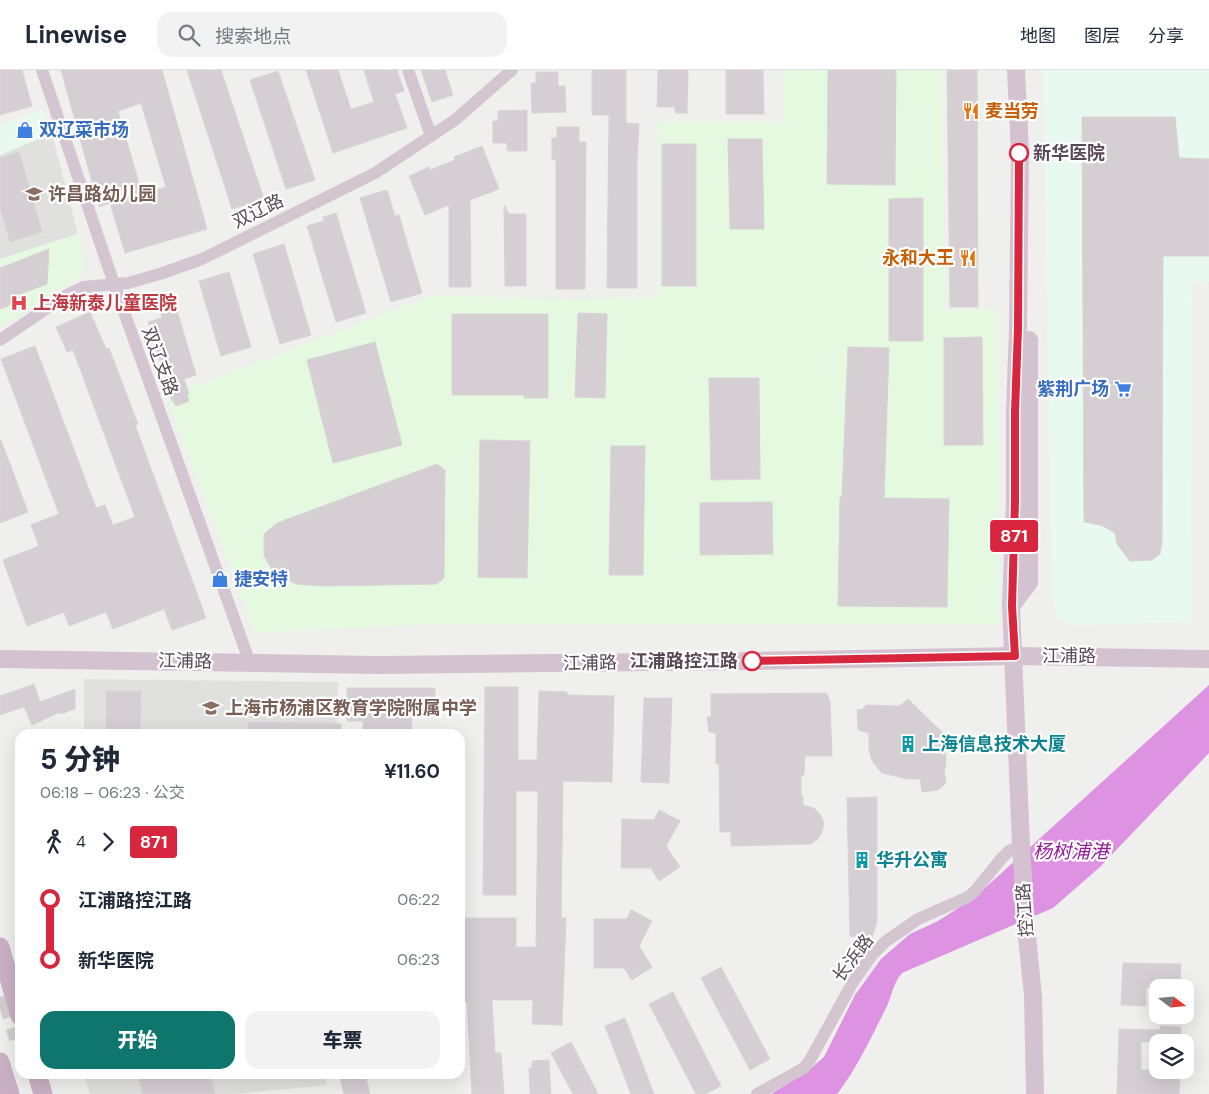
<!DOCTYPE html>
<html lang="zh">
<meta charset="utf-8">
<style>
body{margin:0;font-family:"DM Sans","Noto Sans SC",sans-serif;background:#f2f2f3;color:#1f2937;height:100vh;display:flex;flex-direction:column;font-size:19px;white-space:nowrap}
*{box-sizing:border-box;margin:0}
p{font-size:16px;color:#747a83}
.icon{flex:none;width:28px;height:28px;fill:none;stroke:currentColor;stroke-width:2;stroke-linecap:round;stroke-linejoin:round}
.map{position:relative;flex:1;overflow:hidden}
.panel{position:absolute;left:15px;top:659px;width:450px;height:350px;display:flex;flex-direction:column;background:#fff;border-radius:15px;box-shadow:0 5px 20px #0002}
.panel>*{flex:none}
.badge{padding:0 10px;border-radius:4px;font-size:18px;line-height:32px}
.needle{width:32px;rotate:106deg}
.tools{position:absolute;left:1149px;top:909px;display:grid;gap:10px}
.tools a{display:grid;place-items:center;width:45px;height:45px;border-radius:10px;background:#fff;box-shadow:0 5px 20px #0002;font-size:25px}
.map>.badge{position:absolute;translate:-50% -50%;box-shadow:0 0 0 2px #fff}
.legs{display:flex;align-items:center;gap:8px;height:55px;padding:0 25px;font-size:16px}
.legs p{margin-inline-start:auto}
.overview{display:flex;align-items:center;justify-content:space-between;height:85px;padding:0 25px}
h1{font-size:28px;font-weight:800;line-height:38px}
.cta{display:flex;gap:10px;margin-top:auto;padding:10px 25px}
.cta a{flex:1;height:58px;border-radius:15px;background:#0f766e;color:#fff;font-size:20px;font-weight:800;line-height:58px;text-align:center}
.cta a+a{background:#f2f2f3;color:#1f2937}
ul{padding:0 25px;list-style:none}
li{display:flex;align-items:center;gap:18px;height:60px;font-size:19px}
li i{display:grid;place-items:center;width:8px;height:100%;margin:0 6px;background:currentColor}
li i::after{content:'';width:12px;height:12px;margin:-6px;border:4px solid;border-radius:50%;background:#fff}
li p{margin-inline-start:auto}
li:first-child i{background:linear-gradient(#0000 50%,currentColor 0)}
li:last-child i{background:linear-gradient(currentColor 50%,#0000 0)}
header{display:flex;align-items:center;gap:30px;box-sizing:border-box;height:70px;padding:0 25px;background:#fff;border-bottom:1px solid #e0e1e3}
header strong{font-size:24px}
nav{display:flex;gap:28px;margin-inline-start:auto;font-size:18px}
.search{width:350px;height:45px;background:#f2f2f3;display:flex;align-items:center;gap:12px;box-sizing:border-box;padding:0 18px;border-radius:15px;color:#747a83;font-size:19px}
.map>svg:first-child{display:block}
.commercial{fill:#e8faf0}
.education{fill:#e0e1df}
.medical{fill:#e5f8e0}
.water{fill:#dd92e2}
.building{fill:#d5ced2;stroke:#d9d2d6;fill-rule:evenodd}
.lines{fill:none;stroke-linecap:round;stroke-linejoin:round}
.highway-tunnel{stroke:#d1ced0;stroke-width:22;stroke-dasharray:22 11;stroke-linecap:butt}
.street{stroke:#d3c6d1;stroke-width:12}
.secondary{stroke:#d5c2d0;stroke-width:18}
.primary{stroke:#cab0c4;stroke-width:19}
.secondary-bridge{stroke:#d5c2d0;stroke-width:18}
.line-1-casing{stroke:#fff;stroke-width:11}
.line-1{stroke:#d7263d;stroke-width:8}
.stop-1-dot{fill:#fff;stroke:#d7263d;stroke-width:2.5}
.labels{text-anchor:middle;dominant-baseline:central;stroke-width:4.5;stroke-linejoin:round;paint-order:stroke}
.food-label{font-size:18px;font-weight:bold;fill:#c56008;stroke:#fff;text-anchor:start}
.shop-label{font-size:18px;font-weight:bold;fill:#366cbe;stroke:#fff;text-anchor:start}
.stop-label{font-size:18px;font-weight:bold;fill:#594856;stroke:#fff;text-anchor:start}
.education-label{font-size:18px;font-weight:bold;fill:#785e54;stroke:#fff;text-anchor:start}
.street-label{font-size:18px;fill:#594856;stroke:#fff}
.health-label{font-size:18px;font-weight:bold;fill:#be3a42;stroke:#fff;text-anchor:start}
.culture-label{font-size:18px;font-weight:bold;fill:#0d838f;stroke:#fff;text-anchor:start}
.water-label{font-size:19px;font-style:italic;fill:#921b99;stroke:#fff}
</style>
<header>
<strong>Linewise</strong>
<div class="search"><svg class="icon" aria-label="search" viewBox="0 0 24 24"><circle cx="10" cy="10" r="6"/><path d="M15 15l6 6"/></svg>搜索地点</div>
<nav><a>地图</a><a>图层</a><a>分享</a></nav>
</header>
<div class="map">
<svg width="1209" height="1024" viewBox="0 0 1209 1024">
<rect width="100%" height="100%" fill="#eff0ee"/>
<g class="commercial">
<polygon points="1043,0 1209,0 1209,211 1192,212 1191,552 1073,555 1059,548 1055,537 1052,526"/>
<polygon points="43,40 52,64 0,85 0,55"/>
</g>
<g class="education">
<polygon points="52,64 78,164 0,189 0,85"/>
<polygon points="84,609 338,612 337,664 84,664"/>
<polygon points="84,1004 326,1004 326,1015 237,1024 90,1024"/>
</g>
<g class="medical">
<polygon points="783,0 941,0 946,240 997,239 1000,555 411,555 255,563 166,327 433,225 569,230 659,227 658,52 782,52"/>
<polygon points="78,164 84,194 82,203 76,209 0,257 0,189"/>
</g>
<path class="water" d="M1209,615V683L1100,797L1053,838L902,903C893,913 892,926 886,938C873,964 855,1002 837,1024H771L809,1000L824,987L855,925L881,889L910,864L938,851L974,828Z"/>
<g class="building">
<polygon points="0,0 22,0 32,36 0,45"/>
<path d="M61,0H162L207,159L125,183L110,133L99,137ZM141,33L166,117L142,124L118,41Z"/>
<polygon points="187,0 221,0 264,129 232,139"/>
<polygon points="306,0 338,0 351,39 374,32 364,0 397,0 404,21 395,24 407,58 333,83"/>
<polygon points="421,0 445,0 453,25 432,32"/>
<polygon points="592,0 626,0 626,53 639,54 637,92 637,218 607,218 609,45 592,45"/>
<polygon points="658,0 688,0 687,43 675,43 675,37 657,37"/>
<polygon points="726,0 763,0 764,44 726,44"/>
<polygon points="828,0 896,0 895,115 827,114"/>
<polygon points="947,0 977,0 978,237 950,237"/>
<polygon points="278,1 315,110 286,119 250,10"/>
<polygon points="536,2 558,2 558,16 565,16 566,42 532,43 531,13 536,13"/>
<polygon points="527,40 527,81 507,81 507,73 493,73 493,51 498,51 498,41"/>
<polygon points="1082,47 1175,47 1179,88 1209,89 1209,186 1163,186 1162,472 1160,484 1152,490 1130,491 1117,474 1115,463 1101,455 1084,452"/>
<polygon points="557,57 579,57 579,72 586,72 585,219 556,219 556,90 552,90 552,68 557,68"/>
<polygon points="728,69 762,69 764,159 730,159"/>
<rect x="662" y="74" width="34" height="142"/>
<polygon points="482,76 499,119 470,130 471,217 449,217 449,135 425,145 409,106 429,97 430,100 455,90 454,87"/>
<polygon points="19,82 42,162 10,172 0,137 0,88"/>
<polygon points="387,120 395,146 399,145 422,223 391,232 360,128"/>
<polygon points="923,128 923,271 889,271 889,129"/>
<polygon points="504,135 509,144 526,144 526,216 505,216"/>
<polygon points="336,143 366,243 336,252 307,156 324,151 323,147"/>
<polygon points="284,174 311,265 280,274 253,184"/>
<polygon points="49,179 47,214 15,226 17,232 0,239 0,198"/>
<polygon points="229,202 251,277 221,286 199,211"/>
<polygon points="174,230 196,305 184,309 189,324 187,325 189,331 176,336 173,330 172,331 148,252 162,248 158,234"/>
<polygon points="90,242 106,279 109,278 138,354 135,355 206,548 172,560 164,539 113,559 106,542 69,556 64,542 27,556 3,490 39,476 31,455 59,444 1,289 35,276 96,438 105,435 113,455 135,447 73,280 67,282 56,257"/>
<polygon points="578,243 607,244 605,328 575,327"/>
<polygon points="452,244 548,244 548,328 524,328 524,325 452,325"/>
<polygon points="982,267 983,375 944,375 944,268"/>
<polygon points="375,272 402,375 333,393 307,290"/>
<polygon points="848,277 889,278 884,428 949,429 947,537 838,536 840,427 842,427"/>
<polygon points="709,308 759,308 760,409 711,410"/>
<polygon points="1,370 28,442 0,453 0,371"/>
<polygon points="480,370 530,371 527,508 478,507"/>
<polygon points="611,376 645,376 643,505 609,505"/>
<polygon points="437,394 445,400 444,508 437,514 321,516 296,514 275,504 264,486 264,464 277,453"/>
<polygon points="772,432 773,484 700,485 700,433"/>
<polygon points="34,614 40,632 75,619 75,639 61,644 60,642 32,655 24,637 0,645 0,626"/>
<polygon points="485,617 518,617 518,690 537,690 539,621 567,622 567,625 614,626 612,712 563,711 561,848 566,848 562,955 532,954 533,930 492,930 495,983 501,983 504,1024 472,1024 467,932 460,931 460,918 463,918 463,848 516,848 516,877 536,877 538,721 516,721 516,825 483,825"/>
<polygon points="347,618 435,618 435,638 429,641 412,640 411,664 363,664 363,651 347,651"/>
<polygon points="106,621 141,621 140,664 106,664"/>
<polygon points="826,623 828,626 830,632 832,686 805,686 804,705 801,706 801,726 803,726 803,735 814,738 820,744 824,753 822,762 818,769 811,774 731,776 731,762 720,762 719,694 716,694 716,663 709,662 707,647 711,647 711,624"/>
<polygon points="644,628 672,628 669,713 641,712"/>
<polygon points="908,629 950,670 945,678 946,692 944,703 946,708 945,714 938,720 922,722 920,709 907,709 882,703 875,695 871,688 869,680 869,663 858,660 857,640 863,639 866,635 900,636"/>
<polygon points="249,652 341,654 341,664 248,664"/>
<polygon points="877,727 877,852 871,870 850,866 847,728"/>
<polygon points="659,740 680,751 666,776 680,797 659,811 651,798 621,798 622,749 654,750"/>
<polygon points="631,840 652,851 639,876 652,897 632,910 624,898 594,898 594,849 627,849"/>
<polygon points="1123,893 1181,894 1180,918 1146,918 1146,936 1121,935"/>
<polygon points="721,897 770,989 750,1000 701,908"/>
<polygon points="673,922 721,1016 705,1024 696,1024 649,934"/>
<polygon points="625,948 654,1024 631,1024 605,956"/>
<polygon points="1160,956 1181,957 1180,972 1141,972 1141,1000 1180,1000 1179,1024 1117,1024 1119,959 1160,960"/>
<polygon points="571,972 598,1024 573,1024 551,983"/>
<polygon points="549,990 551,1024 530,1024 529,998 532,998 532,991"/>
<polygon points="155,1004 210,1004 215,1024 143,1024 139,1008"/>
<polygon points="339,1004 365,1004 370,1024 344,1024"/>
</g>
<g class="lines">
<polyline class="highway-tunnel" points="7,925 20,968"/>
<g class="street">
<polyline points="42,0 114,214 250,593"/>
<polyline points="408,0 431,66"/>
<polyline points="0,270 65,226 83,217 128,213 163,203 202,189 375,103 455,50 512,0"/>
<polyline points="757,1024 804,998 810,990 853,912 872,885 885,872 918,849 968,827 975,821 1001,789 1009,781 1021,776"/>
</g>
<g class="secondary">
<polyline points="1016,0 1020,82 1018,258 1015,342 1015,431 1011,536 1021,776"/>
<polyline points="1011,536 1029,512 1029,270"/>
<polyline points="0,589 379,595 752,591 1015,586 1209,589"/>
<polyline points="1027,867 1033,926 1035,1024"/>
</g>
<g class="primary">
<polyline points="0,877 20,946"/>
<polyline points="0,992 10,1024"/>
<polyline points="37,1004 43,1024"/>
</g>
<polyline class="secondary-bridge" points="1021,776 1027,867"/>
</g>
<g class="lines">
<g class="line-1-casing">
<polyline id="line-1" points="752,591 1015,586 1012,536 1015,431 1015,342 1018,258 1019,83"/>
</g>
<use href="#line-1" class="line-1"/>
</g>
<defs>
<g id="restaurant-bare" transform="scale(1.35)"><path d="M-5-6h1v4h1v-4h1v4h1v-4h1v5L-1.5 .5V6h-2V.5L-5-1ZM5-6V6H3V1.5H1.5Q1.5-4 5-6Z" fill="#e8710a" stroke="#fff" stroke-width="2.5" paint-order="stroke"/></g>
<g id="shop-bare" transform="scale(1.35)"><path d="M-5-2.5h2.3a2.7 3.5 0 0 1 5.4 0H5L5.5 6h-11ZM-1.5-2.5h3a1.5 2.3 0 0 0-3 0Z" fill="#3f7fe0" stroke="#fff" stroke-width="2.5" paint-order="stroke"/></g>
<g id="school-bare" transform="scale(1.35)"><path d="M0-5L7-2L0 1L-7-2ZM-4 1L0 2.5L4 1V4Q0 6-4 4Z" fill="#8d6e63" stroke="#fff" stroke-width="2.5" paint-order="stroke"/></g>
<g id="hospital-bare" transform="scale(1.35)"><path d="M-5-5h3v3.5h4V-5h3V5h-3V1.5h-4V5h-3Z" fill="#e0444e" stroke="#fff" stroke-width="2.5" paint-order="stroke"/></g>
<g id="supermarket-bare" transform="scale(1.35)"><path d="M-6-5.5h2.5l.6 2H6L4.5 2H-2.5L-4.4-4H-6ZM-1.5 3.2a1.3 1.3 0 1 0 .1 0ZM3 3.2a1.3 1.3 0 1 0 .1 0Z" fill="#3f7fe0" stroke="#fff" stroke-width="2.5" paint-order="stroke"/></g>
<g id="building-bare" transform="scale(1.35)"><path d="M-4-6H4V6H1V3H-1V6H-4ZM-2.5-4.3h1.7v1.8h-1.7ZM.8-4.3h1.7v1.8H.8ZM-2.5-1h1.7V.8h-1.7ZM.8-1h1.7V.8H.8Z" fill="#0f9aa8" stroke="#fff" stroke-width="2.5" paint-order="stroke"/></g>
</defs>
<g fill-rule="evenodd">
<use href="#restaurant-bare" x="971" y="41"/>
<use href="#shop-bare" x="25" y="60"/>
<use href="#school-bare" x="34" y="124"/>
<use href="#restaurant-bare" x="968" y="188"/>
<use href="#hospital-bare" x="19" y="233"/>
<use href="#supermarket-bare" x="1123" y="319"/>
<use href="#shop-bare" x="220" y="509"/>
<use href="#school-bare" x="211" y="638"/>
<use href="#building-bare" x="908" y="674"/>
<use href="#building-bare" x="862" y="790"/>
</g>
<g class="stop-1-dot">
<circle cx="1019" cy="83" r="9"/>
<circle cx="752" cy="591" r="9"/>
</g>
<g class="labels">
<g class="food-label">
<text x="985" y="41">麦当劳</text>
<text x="954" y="188" text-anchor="end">永和大王</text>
</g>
<g class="shop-label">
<text x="39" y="60">双辽菜市场</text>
<text x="1109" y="319" text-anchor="end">紫荆广场</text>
<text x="234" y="509">捷安特</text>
</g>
<g class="stop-label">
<text x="1033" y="83">新华医院</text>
<text x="738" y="591" text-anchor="end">江浦路控江路</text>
</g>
<g class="education-label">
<text x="48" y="124">许昌路幼儿园</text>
<text x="225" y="638">上海市杨浦区教育学院附属中学</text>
</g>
<g class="street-label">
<text transform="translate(258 141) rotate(-26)">双辽路</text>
<text transform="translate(160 291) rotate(70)">双辽支路</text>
<text x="1069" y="586">江浦路</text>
<text transform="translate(185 591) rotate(1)">江浦路</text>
<text transform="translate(590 593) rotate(-1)">江浦路</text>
<text transform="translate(1025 840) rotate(-94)">控江路</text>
<text transform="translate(853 888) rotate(-53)">长浜路</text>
</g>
<g class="health-label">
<text x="33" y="233">上海新泰儿童医院</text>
</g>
<g class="culture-label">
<text x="922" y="674">上海信息技术大厦</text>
<text x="876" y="790">华升公寓</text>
</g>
<g class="water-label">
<text x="1071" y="781">杨树浦港</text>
</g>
</g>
</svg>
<div class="tools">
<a><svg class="needle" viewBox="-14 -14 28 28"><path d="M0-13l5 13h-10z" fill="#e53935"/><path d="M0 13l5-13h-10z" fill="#747a83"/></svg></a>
<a><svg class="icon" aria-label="layers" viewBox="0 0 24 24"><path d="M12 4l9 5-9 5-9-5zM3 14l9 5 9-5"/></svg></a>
</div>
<b class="badge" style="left:1014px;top:466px;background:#d7263d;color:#fff">871</b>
<section class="panel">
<div class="overview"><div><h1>5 分钟</h1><p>06:18 – 06:23 · 公交</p></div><b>¥11.60</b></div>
<div class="legs"><svg class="icon" aria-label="walk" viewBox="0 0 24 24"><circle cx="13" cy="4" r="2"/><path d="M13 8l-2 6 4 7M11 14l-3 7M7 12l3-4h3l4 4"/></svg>4<svg class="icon" aria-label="forward" viewBox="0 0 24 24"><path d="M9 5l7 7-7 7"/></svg><b class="badge" style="background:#d7263d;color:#fff">871</b></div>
<ul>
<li><i style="color:#d7263d"></i><b>江浦路控江路</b><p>06:22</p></li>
<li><i style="color:#d7263d"></i><b>新华医院</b><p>06:23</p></li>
</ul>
<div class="cta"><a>开始</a><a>车票</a></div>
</section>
</div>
